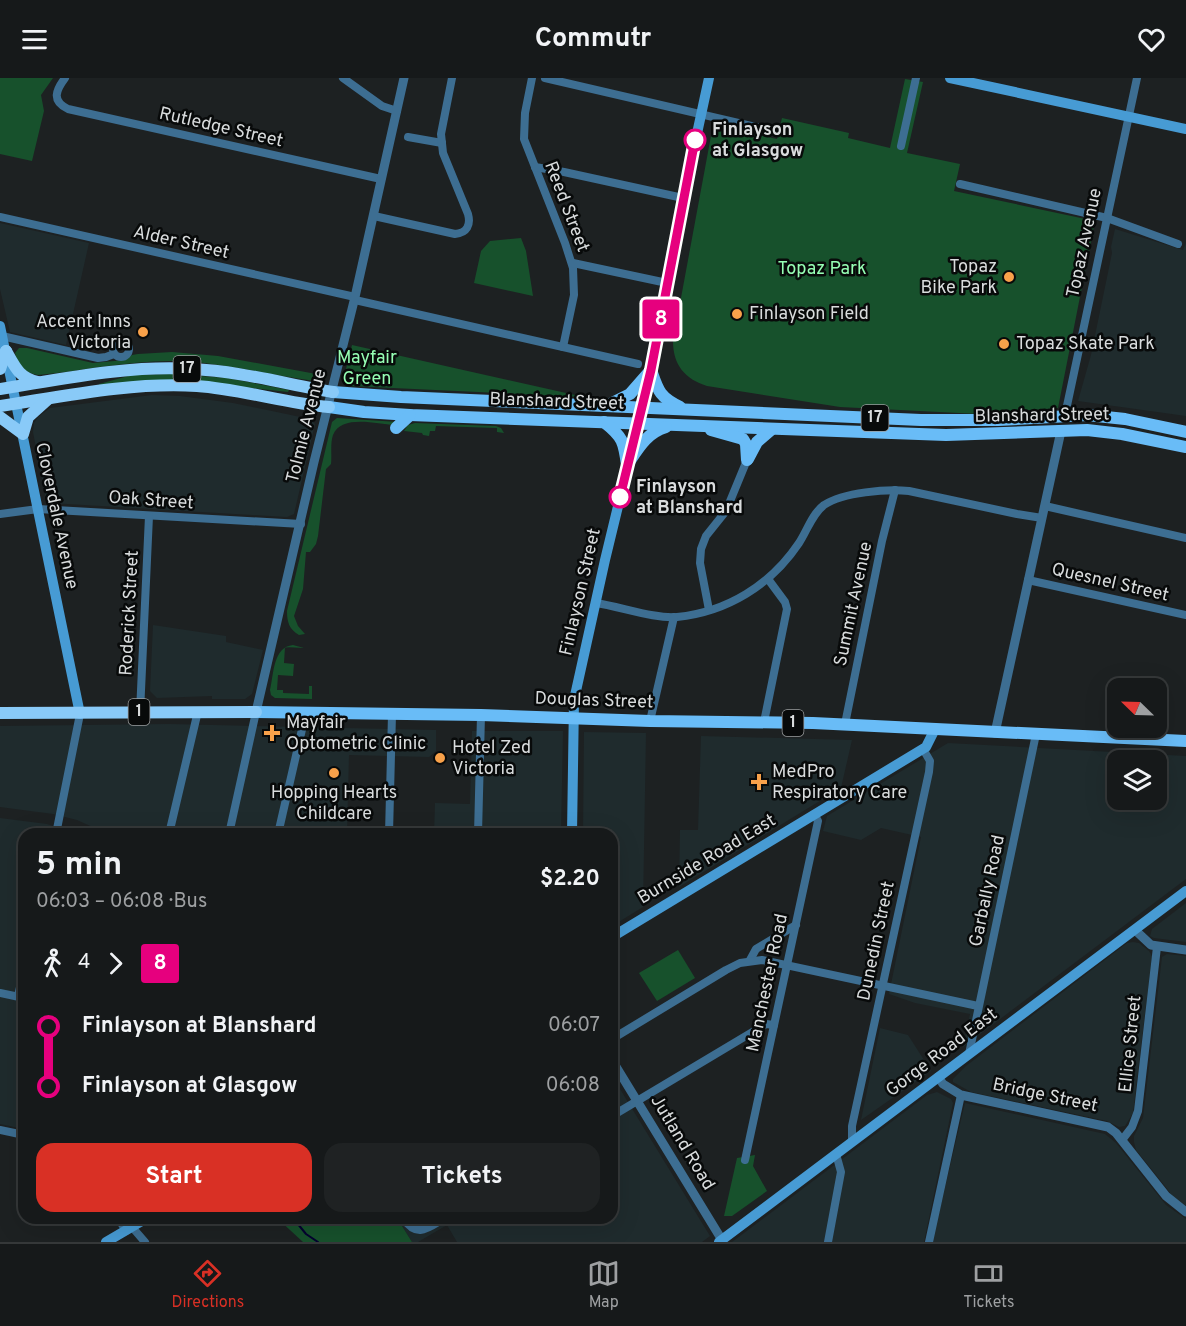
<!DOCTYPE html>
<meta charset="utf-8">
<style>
body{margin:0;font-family:Overpass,sans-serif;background:#1f2223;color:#f1f3f6;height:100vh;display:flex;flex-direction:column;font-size:22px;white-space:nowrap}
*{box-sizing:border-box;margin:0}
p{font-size:20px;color:#9ea0a2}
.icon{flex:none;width:33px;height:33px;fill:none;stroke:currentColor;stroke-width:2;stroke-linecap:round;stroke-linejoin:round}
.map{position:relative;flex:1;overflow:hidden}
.drawer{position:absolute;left:18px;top:750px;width:600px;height:396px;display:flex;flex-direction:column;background:#16191a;border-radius:18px;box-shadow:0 6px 24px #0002,0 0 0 2px #353839}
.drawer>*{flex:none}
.badge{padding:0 12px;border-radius:4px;font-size:21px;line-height:39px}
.needle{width:39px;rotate:293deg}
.fabs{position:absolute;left:1107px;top:600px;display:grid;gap:12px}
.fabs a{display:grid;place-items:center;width:60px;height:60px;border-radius:12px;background:#16191a;box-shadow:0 6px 24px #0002,0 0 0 2px #353839;font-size:30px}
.map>.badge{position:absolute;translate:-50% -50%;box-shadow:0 0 0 3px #fff}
.legs{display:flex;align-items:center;gap:9px;height:66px;padding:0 18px;font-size:20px}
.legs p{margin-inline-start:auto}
.head{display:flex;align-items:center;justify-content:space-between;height:102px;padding:0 18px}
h1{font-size:33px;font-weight:700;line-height:45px}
.primary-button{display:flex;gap:12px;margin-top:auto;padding:12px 18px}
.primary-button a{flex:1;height:69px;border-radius:18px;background:#d93025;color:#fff;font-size:24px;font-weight:700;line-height:69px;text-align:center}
.primary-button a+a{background:#1f2223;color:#f1f3f6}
ul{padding:0 18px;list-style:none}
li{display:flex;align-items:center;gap:21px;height:60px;font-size:22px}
li i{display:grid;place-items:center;width:9px;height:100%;margin:0 8px;background:currentColor}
li i::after{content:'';width:15px;height:15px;margin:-8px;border:4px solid;border-radius:50%;background:#16191a}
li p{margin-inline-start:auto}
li:first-child i{background:linear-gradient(#0000 50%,currentColor 0)}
li:last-child i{background:linear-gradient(currentColor 50%,#0000 0)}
header{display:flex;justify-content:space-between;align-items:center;height:78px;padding:0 18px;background:#16191a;font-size:27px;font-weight:700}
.tab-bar{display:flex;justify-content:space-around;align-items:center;height:84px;border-top:2px solid #353839;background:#16191a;font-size:16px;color:#9ea0a2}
.tab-bar a{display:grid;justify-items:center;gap:3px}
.tab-bar .on{color:#d93025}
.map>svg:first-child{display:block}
.built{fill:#1f2b2d;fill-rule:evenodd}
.green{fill:#17512c}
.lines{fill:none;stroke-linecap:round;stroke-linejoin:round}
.stream{stroke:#040230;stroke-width:2}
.minor{stroke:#3d6e92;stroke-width:8}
.tertiary{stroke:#3d6e92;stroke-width:9}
.secondary{stroke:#479bd4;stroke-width:10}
.primary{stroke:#69bcf7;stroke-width:12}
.trunk{stroke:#89caf8;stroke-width:12}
.line-1-casing{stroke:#fff;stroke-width:14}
.line-1{stroke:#e6007e;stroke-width:9}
.stop-1-dot{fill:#fff;stroke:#e6007e;stroke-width:3}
.poi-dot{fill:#f8a14a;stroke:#080a0a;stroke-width:2}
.labels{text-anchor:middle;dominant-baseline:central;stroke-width:5;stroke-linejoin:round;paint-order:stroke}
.shield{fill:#080a0a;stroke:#9a9d9e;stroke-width:1.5}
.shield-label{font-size:16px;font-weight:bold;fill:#d9dcdd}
.street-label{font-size:18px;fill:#d9dcdd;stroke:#080a0a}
.stop-label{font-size:18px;font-weight:bold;fill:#d9dcdd;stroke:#080a0a;text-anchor:start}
.poi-label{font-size:18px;fill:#d9dcdd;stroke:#080a0a;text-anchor:start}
.park-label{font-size:18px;fill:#96ffb4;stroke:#080a0a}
</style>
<header><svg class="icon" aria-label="menu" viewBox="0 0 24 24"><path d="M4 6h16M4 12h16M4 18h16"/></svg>Commutr<svg class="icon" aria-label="heart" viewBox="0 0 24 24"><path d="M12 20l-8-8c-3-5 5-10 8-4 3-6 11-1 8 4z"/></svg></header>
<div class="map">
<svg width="1186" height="1164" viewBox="0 0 1186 1164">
<rect width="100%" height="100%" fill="#1d2122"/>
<g class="built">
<polygon points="0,145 89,165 66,267 10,254 0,211"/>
<polygon points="1115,151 1183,172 1186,165 1186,338 1078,323 1091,277 1112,175 1111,169"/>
<polygon points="152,317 180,318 233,325 310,341 315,346 294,436 287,439 50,425 48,423 45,417 33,354 34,345 38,339 50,330"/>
<polygon points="153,547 226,558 226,564 263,572 252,616 245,621 212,621 212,618 157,620 150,613"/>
<polygon points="169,646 436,652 436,673 429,679 349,677 347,756 108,756 77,742 53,736 0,729 0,648"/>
<polygon points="472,653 563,653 561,756 434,756 435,725 470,726"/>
<polygon points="584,654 646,655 643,829 612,848 612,756 583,756"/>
<polygon points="701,658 852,662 841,710 679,809 680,752 698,752"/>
<path d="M948,665L1186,678V801L963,969L970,936L915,925L889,916L921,759L881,750L861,762L823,753L827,738ZM1118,682H1156V722H1118Z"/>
<polygon points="0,740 47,746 78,756 24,756 24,1051 0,1046"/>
<polygon points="1186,825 1186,864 1154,860 1150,858 1152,851"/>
<polygon points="1133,864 1139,865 1149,873 1152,878 1133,1035 1125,1048 1119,1049 1107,1043 971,1014 953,1004 953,1001 966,988 1127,865"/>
<polygon points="1167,876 1186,878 1186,1128 1173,1119 1165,1108 1136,1072 1134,1064 1134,1058 1143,1040 1162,879"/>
<polygon points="880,950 908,957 931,993 861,1042"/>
<polygon points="612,998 710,1158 702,1164 457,1164 447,1147 418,1164 412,1164 397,1140 612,1140"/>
<polygon points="937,1014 951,1021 953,1025 924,1164 732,1164 927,1017"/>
<polygon points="965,1025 1105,1056 1116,1065 1166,1127 1186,1141 1186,1164 932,1164"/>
</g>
<g class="green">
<polygon points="0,0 53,0 41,17 44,33 32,83 0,76"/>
<path d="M905,1L923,4L907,75L960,86L954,113L1095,143L1058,330L979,336L840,329L707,308C685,301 673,287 673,263L713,47L777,61L782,40L849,55L848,60L890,70Z"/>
<polygon points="521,160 526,173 533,218 474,205 481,173 490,163"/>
<polygon points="352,267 584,319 350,308 343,303"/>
<path d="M19,270H27L93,285L125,282L132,277L138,276L172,274L218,278L327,298L322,304L315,303C266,297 219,283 170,283C125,283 82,293 38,297C25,295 18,288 15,275Z"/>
<polygon points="173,296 227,300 289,312 288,314 252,310 99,308 99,306 132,297"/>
<path d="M337,340L398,344L394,347C377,346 341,336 333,357C330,365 332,377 331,386L326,391L318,458L316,466L310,474H306L303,511L294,538L298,548L305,556L299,557C289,551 287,544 287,533L332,344Z"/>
<polygon points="415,345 496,348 501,350 504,355 497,354 497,350 436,348 435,353 430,353 429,358 423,357 422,355 404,353 408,347"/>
<path d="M293,567L304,570L285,569L284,585L294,586L293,598L278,597L277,612H283V615L309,616V608H312V621L275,620L271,617L270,612C274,595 273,569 293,567Z"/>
<polygon points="678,872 695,900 657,923 639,895"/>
<polygon points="755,1077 753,1088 767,1113 732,1138 724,1138 737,1080"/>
<polygon points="277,1140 397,1140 412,1164 303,1164"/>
</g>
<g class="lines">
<polyline class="stream" points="293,1140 306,1156 318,1164"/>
<g class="minor">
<path d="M65,0C56,12 51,23 68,31L381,101"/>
<polyline points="343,0 382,28 397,33"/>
<polyline points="532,0 525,35 524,61 565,165 573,190 574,217 563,269"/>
<polyline points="545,0 769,52"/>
<polyline points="408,59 442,65"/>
<polyline points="901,68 916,0"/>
<polyline points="535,89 564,94 683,120"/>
<polyline points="960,106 1107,140 1178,166"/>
<path d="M374,138L455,156C467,155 471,147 468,136L443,75L441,56L452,0"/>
<polyline points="0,139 355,219"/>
<polyline points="573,185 667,205"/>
<polyline points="355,222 638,286"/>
<polyline points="2,258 98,280 106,279 114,276"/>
<circle cx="121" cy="271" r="8"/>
<polyline points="1065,337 1137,0"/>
<polyline points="1045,428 1186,460"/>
<polyline points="0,436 38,431 301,446"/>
<polyline points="1028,502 1186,537"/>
<path d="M595,525C619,528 654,541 677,539C727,534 771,507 799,465C807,453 812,436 824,427C844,414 886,411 909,413L1017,436L1042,440"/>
<polyline points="709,532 700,485 701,471 706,458 726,433 747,382"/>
<polyline points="140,634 149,438"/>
<polyline points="650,643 674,539"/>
<polyline points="764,644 787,531 785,524 768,501"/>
<polyline points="845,646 882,463 895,412"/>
<polyline points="56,756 80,636"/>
<polyline points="169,756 198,633"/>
<polyline points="229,756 256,634"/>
<polyline points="278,756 306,634"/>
<polyline points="389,756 392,636"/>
<polyline points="478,756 481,637"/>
<polyline points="750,882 756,871 796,847"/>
<polyline points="0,915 24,920"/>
<polyline points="18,918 24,892"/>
<polyline points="612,961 726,892 740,885 762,882 978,928"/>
<polyline points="969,976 1036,656"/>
<polyline points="612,1038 766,946 774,947"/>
<polyline points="0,1052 24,1057"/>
<polyline points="1122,1062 1132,1049 1138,1033 1157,869"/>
<polyline points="852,1064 852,1048 929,694 930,683 923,671"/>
<polyline points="745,1082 818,743 814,736"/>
<polyline points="118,1140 126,1153"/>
<path d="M403,1140C417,1161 428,1150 445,1140"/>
<polyline points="132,1149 145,1164"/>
<polyline points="828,1164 841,1094 836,1076"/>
<polyline points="929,1164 961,1017"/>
</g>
<g class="tertiary">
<polyline points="256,634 314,384 355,219 404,0"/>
<polyline points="995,655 1061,353"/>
<polyline points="1135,852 1151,867 1186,872"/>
<polyline points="612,982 722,1162"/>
<polyline points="938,999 943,1006 961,1017 1108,1049 1116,1055 1166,1118 1186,1134"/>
</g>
<g class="secondary">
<polyline points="950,0 1186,51"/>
<polyline points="0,248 80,636"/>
<polyline points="572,756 574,622 605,482 651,292 685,111 709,0"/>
<polyline points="612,859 926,669 935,651"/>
<polyline points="106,1164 147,1140"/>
<polyline points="719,1164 1186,813"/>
</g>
<g class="primary">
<path d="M651,292C658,312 659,319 680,329"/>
<polyline points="333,314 401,319 921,342 998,342 1087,337 1125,341 1186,354"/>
<polyline points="612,325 630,316 651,292"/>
<polyline points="329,329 364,334 410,337 946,357 1087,352 1122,356 1186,369"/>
<path d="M604,344C623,359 624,364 627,387"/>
<polyline points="396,350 410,337"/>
<polyline points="711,352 743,361 746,366 747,382"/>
<polyline points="748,381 757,364 772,351"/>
<path d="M627,387C638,371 646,355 666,349"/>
<polyline points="256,634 481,637 650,643 813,645 1186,663"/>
</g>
<g class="trunk">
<path d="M6,273C15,289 19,300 38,304"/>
<polyline points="0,291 6,273"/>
<path d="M0,311C63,301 128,287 192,291C239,293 286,306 333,314"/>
<path d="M0,328C65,318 131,304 197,308C241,311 284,325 329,329"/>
<polyline points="0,339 23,356 28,339 48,321"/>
<polyline points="0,635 256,634"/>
</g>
</g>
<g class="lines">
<g class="line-1-casing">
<polyline id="line-1" points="620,419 651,292 695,62"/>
</g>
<use href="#line-1" class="line-1"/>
</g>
<g class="stop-1-dot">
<circle cx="695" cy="62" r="10"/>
<circle cx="620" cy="419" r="10"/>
</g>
<g class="poi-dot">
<circle cx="1009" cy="199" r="6"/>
<circle cx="737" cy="236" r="6"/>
<circle cx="143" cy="254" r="6"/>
<circle cx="1004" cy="266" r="6"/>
<path d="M269 646h6v6h6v6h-6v6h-6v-6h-6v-6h6z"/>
<circle cx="440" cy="680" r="6"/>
<circle cx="334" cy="695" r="6"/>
<path d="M756 695h6v6h6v6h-6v6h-6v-6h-6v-6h6z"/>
</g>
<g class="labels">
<g class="shield">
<rect x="173.5" y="278" width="27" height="26" rx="4.5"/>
<rect x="861.5" y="327" width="27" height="26" rx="4.5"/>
<rect x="128.5" y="621" width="21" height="26" rx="4.5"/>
<rect x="782.5" y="632" width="21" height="26" rx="4.5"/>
</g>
<g class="shield-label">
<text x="187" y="291">17</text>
<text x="875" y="340">17</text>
<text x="139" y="634">1</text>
<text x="793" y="645">1</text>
</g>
<g class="street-label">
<text transform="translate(221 50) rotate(13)">Rutledge Street</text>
<text transform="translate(566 129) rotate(69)">Reed Street</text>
<text transform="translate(181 165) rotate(13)">Alder Street</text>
<text transform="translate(1085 165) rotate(-78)">Topaz Avenue</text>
<text transform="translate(557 324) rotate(2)">Blanshard Street</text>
<text transform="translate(1042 338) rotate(-1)">Blanshard Street</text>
<text transform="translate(307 348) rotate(-76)">Tolmie Avenue</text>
<text transform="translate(151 423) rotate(4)">Oak Street</text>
<text transform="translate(56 438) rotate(78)">Cloverdale Avenue</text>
<text transform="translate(1110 505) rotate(13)">Quesnel Street</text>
<text transform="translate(581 514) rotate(-77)">Finlayson Street</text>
<text transform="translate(854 526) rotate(-78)">Summit Avenue</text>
<text transform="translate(130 535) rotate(-87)">Roderick Street</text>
<text transform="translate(594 623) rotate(2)">Douglas Street</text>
<text transform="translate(707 782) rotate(-31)">Burnside Road East</text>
<text transform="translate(988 813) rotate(-78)">Garbally Road</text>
<text transform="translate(877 863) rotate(-78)">Dunedin Street</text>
<text transform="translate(768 905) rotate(-78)">Manchester Road</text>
<text transform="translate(1131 966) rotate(-84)">Ellice Street</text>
<text transform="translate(942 975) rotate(-37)">Gorge Road East</text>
<text transform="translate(1045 1018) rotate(12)">Bridge Street</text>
<text transform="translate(682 1065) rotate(59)">Jutland Road</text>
</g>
<g class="stop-label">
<text x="712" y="52">Finlayson<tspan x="712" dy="21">at Glasgow</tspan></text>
<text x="636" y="409">Finlayson<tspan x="636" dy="21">at Blanshard</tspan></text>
</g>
<g class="poi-label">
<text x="997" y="189" text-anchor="end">Topaz<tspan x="997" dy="21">Bike Park</tspan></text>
<text x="749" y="236">Finlayson Field</text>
<text x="131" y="244" text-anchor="end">Accent Inns<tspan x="131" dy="21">Victoria</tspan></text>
<text x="1016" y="266">Topaz Skate Park</text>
<text x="286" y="645">Mayfair<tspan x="286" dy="21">Optometric Clinic</tspan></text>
<text x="452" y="670">Hotel Zed<tspan x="452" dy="21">Victoria</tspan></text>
<text x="772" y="694">MedPro<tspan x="772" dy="21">Respiratory Care</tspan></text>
<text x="334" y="715" text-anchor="middle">Hopping Hearts<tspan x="334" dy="21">Childcare</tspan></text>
</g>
<g class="park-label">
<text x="822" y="191">Topaz Park</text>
<text x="367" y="280">Mayfair<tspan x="367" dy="21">Green</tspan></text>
</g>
</g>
</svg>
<div class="fabs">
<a><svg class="needle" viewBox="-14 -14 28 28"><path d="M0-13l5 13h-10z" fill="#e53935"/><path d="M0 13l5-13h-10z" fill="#9ea0a2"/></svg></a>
<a><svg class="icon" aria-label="layers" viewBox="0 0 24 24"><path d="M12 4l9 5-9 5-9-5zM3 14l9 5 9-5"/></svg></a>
</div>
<b class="badge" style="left:661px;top:241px;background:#e6007e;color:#fff">8</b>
<section class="drawer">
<div class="head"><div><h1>5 min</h1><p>06:03 – 06:08 · Bus</p></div><b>$2.20</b></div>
<div class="legs"><svg class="icon" aria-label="walk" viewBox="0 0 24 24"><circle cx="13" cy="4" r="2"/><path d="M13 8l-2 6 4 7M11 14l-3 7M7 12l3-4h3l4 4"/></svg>4<svg class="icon" aria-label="forward" viewBox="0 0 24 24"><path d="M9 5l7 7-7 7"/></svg><b class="badge" style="background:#e6007e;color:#fff">8</b></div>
<ul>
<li><i style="color:#e6007e"></i><b>Finlayson at Blanshard</b><p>06:07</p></li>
<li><i style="color:#e6007e"></i><b>Finlayson at Glasgow</b><p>06:08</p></li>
</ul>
<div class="primary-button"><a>Start</a><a>Tickets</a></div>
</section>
</div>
<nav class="tab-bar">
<a class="on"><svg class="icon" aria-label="directions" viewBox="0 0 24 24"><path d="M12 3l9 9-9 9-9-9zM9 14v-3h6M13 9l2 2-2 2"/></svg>Directions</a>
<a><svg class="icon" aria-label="map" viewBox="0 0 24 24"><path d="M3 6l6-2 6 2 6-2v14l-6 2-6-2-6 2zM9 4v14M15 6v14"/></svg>Map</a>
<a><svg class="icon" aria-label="tickets" viewBox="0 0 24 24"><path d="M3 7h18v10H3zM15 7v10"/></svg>Tickets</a>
</nav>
